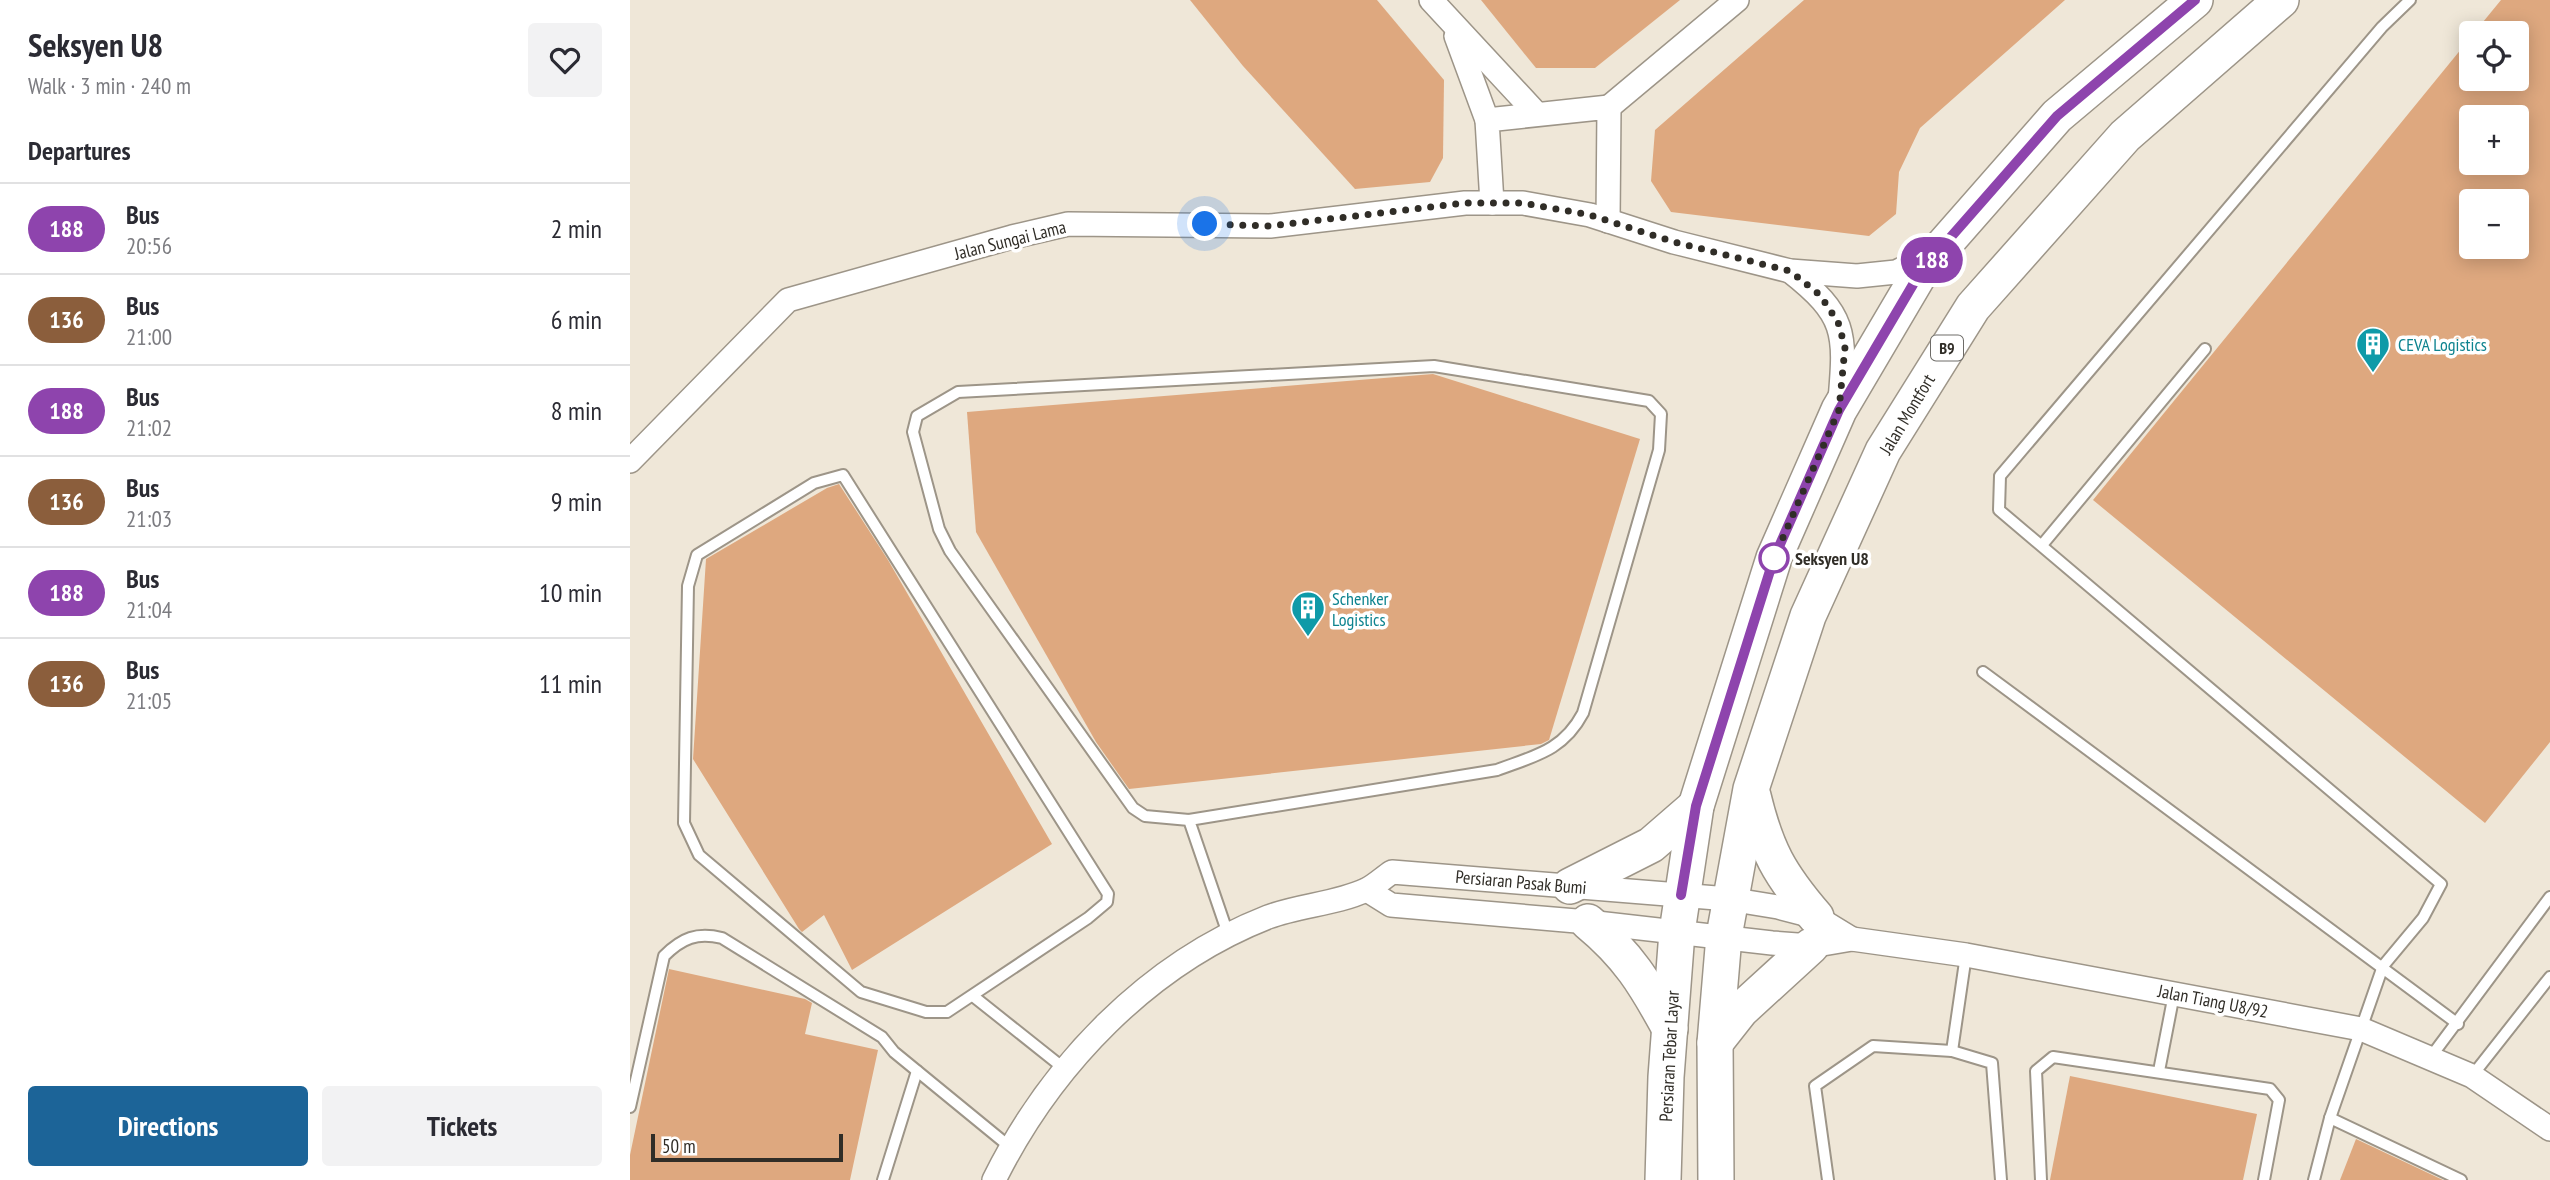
<!DOCTYPE html>
<meta charset="utf-8">
<style>
body{margin:0;font-family:"PT Sans Narrow",sans-serif;background:#f2f2f3;color:#2b2b33;height:100vh;display:flex;flex-direction:column;font-size:26px;white-space:nowrap}
*{box-sizing:border-box;margin:0}
p{font-size:23px;color:#7c7c81}
.icon{flex:none;width:38px;height:38px;fill:none;stroke:currentColor;stroke-width:2;stroke-linecap:round;stroke-linejoin:round}
.map{position:relative;flex:1;overflow:hidden}
.sheet{display:flex;flex-direction:column;background:#fff;width:630px}
.sheet>*{flex:none}
.badge{padding:0 14px;border-radius:23px;font-size:24px;line-height:46px}
.tools{position:absolute;left:1829px;top:21px;display:grid;gap:14px}
.tools a{display:grid;place-items:center;width:70px;height:70px;border-radius:7px;background:#fff;box-shadow:0 4px 18px #0003;font-size:35px}
.scale{position:absolute;left:21px;bottom:18px;width:192px;box-sizing:border-box;padding-left:7px;border:4px solid #302d27;border-top:0;font-size:19px;line-height:24px;white-space:nowrap;color:#302d27;-webkit-text-stroke:5px #fff;paint-order:stroke}
.you{position:absolute;width:35px;height:35px;margin:-18px;border:5px solid #fff;border-radius:50%;background:#1a73e8;box-shadow:0 0 0 10px #1a73e833}
.map>.badge{position:absolute;translate:-50% -50%;box-shadow:0 0 0 4px #fff}
h2{padding:0 28px;font-size:26px;line-height:63px}
.round{display:grid;place-items:center;flex:none;width:74px;height:74px;border-radius:7px;background:#f2f2f3}
.headline{display:flex;align-items:center;justify-content:space-between;height:119px;padding:0 28px}
h1{font-size:33px;font-weight:700;line-height:52px}
.action{display:flex;gap:14px;margin-top:auto;padding:14px 28px}
.action a{flex:1;height:80px;border-radius:7px;background:#1c6498;color:#fff;font-size:28px;font-weight:700;line-height:80px;text-align:center}
.action a+a{background:#f2f2f3;color:#2b2b33}
ul{padding:0;list-style:none}
li{display:flex;align-items:center;gap:21px;height:91px;padding:0 28px;border-top:2px solid #e1e1e2}
li div{flex:1}
li b{display:block;font-size:26px}
li em{font-style:normal}
li .badge{min-width:77px;font-weight:700;text-align:center}
main{display:flex;flex:1;min-height:0}
.map>svg:first-child{display:block}
.building{fill:#dea87f;fill-rule:evenodd}
.lines{fill:none;stroke-linecap:round;stroke-linejoin:round}
.service-casing{stroke:#9d9588;stroke-width:14}
.minor-casing{stroke:#9d9588;stroke-width:26}
.primary-casing{stroke:#9d9588;stroke-width:38}
.service{stroke:#fff;stroke-width:10}
.minor{stroke:#fff;stroke-width:23}
.primary{stroke:#fff;stroke-width:35}
.line-casing{stroke:#fff;stroke-width:16}
.line{stroke:#8e44ad;stroke-width:10}
.walk{stroke:#302d27;stroke-width:7;stroke-dasharray:0 12.6}
.stop-dot{fill:#fff;stroke:#8e44ad;stroke-width:3.5}
.labels{text-anchor:middle;dominant-baseline:central;stroke-width:7;stroke-linejoin:round;paint-order:stroke}
.shield{fill:#fff;stroke:#6e6c68;stroke-width:2}
.shield-label{font-size:16px;font-weight:bold;fill:#302d27}
.street-label{font-size:18px;fill:#302d27;stroke:#fff}
.culture-label{font-size:18px;fill:#0d838f;stroke:#fff;text-anchor:start}
.stop-label{font-size:18px;font-weight:bold;fill:#302d27;stroke:#fff;text-anchor:start}
</style>
<main>
<section class="sheet">
<div class="headline"><div><h1>Seksyen U8</h1><p>Walk · 3 min · 240 m</p></div><a class="round"><svg class="icon" aria-label="heart" viewBox="0 0 24 24"><path d="M12 20l-8-8c-3-5 5-10 8-4 3-6 11-1 8 4z"/></svg></a></div>
<h2>Departures</h2>
<ul>
<li><span class="badge" style="background:#8e44ad;color:#fff">188</span><div><b>Bus</b><p>20:56</p></div><em>2 min</em></li>
<li><span class="badge" style="background:#8b5e3c;color:#fff">136</span><div><b>Bus</b><p>21:00</p></div><em>6 min</em></li>
<li><span class="badge" style="background:#8e44ad;color:#fff">188</span><div><b>Bus</b><p>21:02</p></div><em>8 min</em></li>
<li><span class="badge" style="background:#8b5e3c;color:#fff">136</span><div><b>Bus</b><p>21:03</p></div><em>9 min</em></li>
<li><span class="badge" style="background:#8e44ad;color:#fff">188</span><div><b>Bus</b><p>21:04</p></div><em>10 min</em></li>
<li><span class="badge" style="background:#8b5e3c;color:#fff">136</span><div><b>Bus</b><p>21:05</p></div><em>11 min</em></li>
</ul>
<div class="action"><a>Directions</a><a>Tickets</a></div>
</section>
<div class="map">
<svg width="1920" height="1180" viewBox="0 0 1920 1180">
<rect width="100%" height="100%" fill="#efe7d8"/>
<g class="building">
<polygon points="560,0 747,0 814,80 813,158 800,182 725,189 613,66"/>
<polygon points="851,0 1050,0 965,68 906,68"/>
<polygon points="1174,0 1435,0 1290,128 1269,172 1266,214 1239,236 1041,212 1021,181 1025,130"/>
<path d="M1871,0H1920V742L1855,823L1463,500L1841,37V79H1886V33H1844ZM1841,117H1886V163H1841ZM1841,201H1886V247H1841Z"/>
<polygon points="803,374 1010,439 919,740 911,744 499,789 466,742 346,532 337,412"/>
<polygon points="209,484 258,560 422,844 222,970 194,915 172,932 169,929 63,759 76,559 197,488"/>
<polygon points="39,969 175,999 182,1003 175,1034 248,1050 220,1180 0,1180 0,1155"/>
<polygon points="1440,1076 1627,1114 1613,1180 1420,1180"/>
<polygon points="1726,1139 1813,1180 1710,1180"/>
</g>
<g class="lines">
<g class="service-casing">
<g id="service">
<polygon points="213,475 478,894 477,902 458,918 317,1012 296,1012 231,992 69,855 54,823 58,586 67,555 184,483"/>
<polyline points="1412,545 1575,349"/>
<polyline points="1353,672 1828,1024"/>
<path d="M559,820L515,816L503,808L320,551L309,529L283,432L287,416L328,392L804,366L1019,401L1031,414L1029,450L953,713C933,751 904,756 867,770L559,820L598,934"/>
<polyline points="343,996 436,1070"/>
<polyline points="1322,1051 1336,955"/>
<polyline points="1800,1058 1920,897"/>
<polyline points="1529,1071 1544,994"/>
<polyline points="1842,1076 1920,977"/>
<path d="M0,1107L34,956C52,938 67,932 92,938L252,1037L264,1052L380,1147"/>
<polyline points="1700,1118 1753,966 1793,918 1811,884 1369,510 1370,476 1752,27 1780,0"/>
<polyline points="253,1180 287,1071"/>
<polyline points="1198,1180 1185,1086 1243,1046 1322,1051 1362,1063 1371,1180"/>
<polyline points="1411,1180 1406,1071 1423,1057 1640,1089 1649,1100 1634,1180"/>
<polyline points="1684,1180 1700,1118 1831,1180"/>
</g>
</g>
<g class="minor-casing">
<g id="minor">
<polyline points="801,0 905,112"/>
<polyline points="826,36 857,120"/>
<polyline points="979,107 1107,0"/>
<polyline points="862,203 857,120 979,107 978,221"/>
<path d="M1160,271C1216,315 1216,332 1210,400"/>
<polyline points="0,461 158,300 382,237 438,224 640,226 835,203 893,203 960,215 1044,242 1160,271 1227,276 1266,272 1299,256"/>
<polyline points="737,890 761,905 958,922 1142,943 1181,946 1222,939 1336,955 1731,1029 1842,1076 1920,1129"/>
<path d="M364,1180C421,1065 518,964 638,917C670,905 706,904 736,890C745,886 754,877 762,872L1099,899L1148,907L1186,917L1222,939"/>
</g>
</g>
<g class="primary-casing">
<g id="primary">
<path d="M1123,796C1136,850 1149,874 1186,917"/>
<polyline points="940,886 1021,845 1066,806"/>
<path d="M958,922C998,955 1015,983 1040,1029"/>
<polyline points="1085,1043 1111,1010 1181,946"/>
<polyline points="1033,1180 1036,1077 1047,932 1066,806 1144,558 1209,410 1291,271 1427,116 1565,0"/>
<polyline points="1086,1180 1085,1043 1094,936 1121,789 1178,616 1253,451 1343,307 1495,136 1651,0"/>
</g>
</g>
<use href="#service" class="service"/>
<use href="#minor" class="minor"/>
<use href="#primary" class="primary"/>
</g>
<g class="lines">
<g class="line-casing">
<polyline id="line" points="1051,895 1066,806 1144,558 1209,410 1291,271 1427,116 1565,0"/>
</g>
<use href="#line" class="line"/>
<polyline class="walk" points="575,224 640,226 835,203 893,203 960,215 1044,242 1160,271 1190,295 1208,322 1215,347 1209,410 1144,558"/>
</g>
<defs>
<g id="building-pin" transform="scale(1.75)"><path d="M0 17L-7.5 6A9.5 9.5 0 1 1 7.5 6Z" fill="#0f9aa8" stroke="#fff"/><path d="M-4-6H4V6H1V3H-1V6H-4ZM-2.5-4.3h1.7v1.8h-1.7ZM.8-4.3h1.7v1.8H.8ZM-2.5-1h1.7V.8h-1.7ZM.8-1h1.7V.8H.8Z" fill="#fff"/></g>
</defs>
<g fill-rule="evenodd">
<use href="#building-pin" x="1743" y="344"/>
<use href="#building-pin" x="678" y="608"/>
</g>
<circle class="stop-dot" cx="1144" cy="558" r="14"/>
<g class="labels">
<rect class="shield" x="1301" y="335.5" width="32" height="25" rx="5"/>
<g class="shield-label">
<text x="1317" y="348">B9</text>
</g>
<g class="street-label">
<text transform="translate(380 240) rotate(-14)">Jalan Sungai Lama</text>
<text transform="translate(1277 414) rotate(-59)">Jalan Montfort</text>
<text transform="translate(891 882) rotate(5)">Persiaran Pasak Bumi</text>
<text transform="translate(1583 1001) rotate(11)">Jalan Tiang U8/92</text>
<text transform="translate(1039 1056) rotate(-87)">Persiaran Tebar Layar</text>
</g>
<g class="culture-label">
<text x="1768" y="344">CEVA Logistics</text>
<text x="702" y="598">Schenker<tspan x="702" dy="21">Logistics</tspan></text>
</g>
<g class="stop-label">
<text x="1165" y="558">Seksyen U8</text>
</g>
</g>
</svg>
<div class="tools">
<a><svg class="icon" aria-label="locate" viewBox="0 0 24 24"><circle cx="12" cy="12" r="6"/><path d="M12 2v4M12 18v4M2 12h4M18 12h4"/></svg></a>
<a>+</a>
<a>−</a>
</div>
<div class="scale">50 m</div>
<div class="you" style="left:575px;top:224px"></div>
<b class="badge" style="left:1302px;top:260px;background:#8e44ad;color:#fff">188</b>
</div>
</main>
